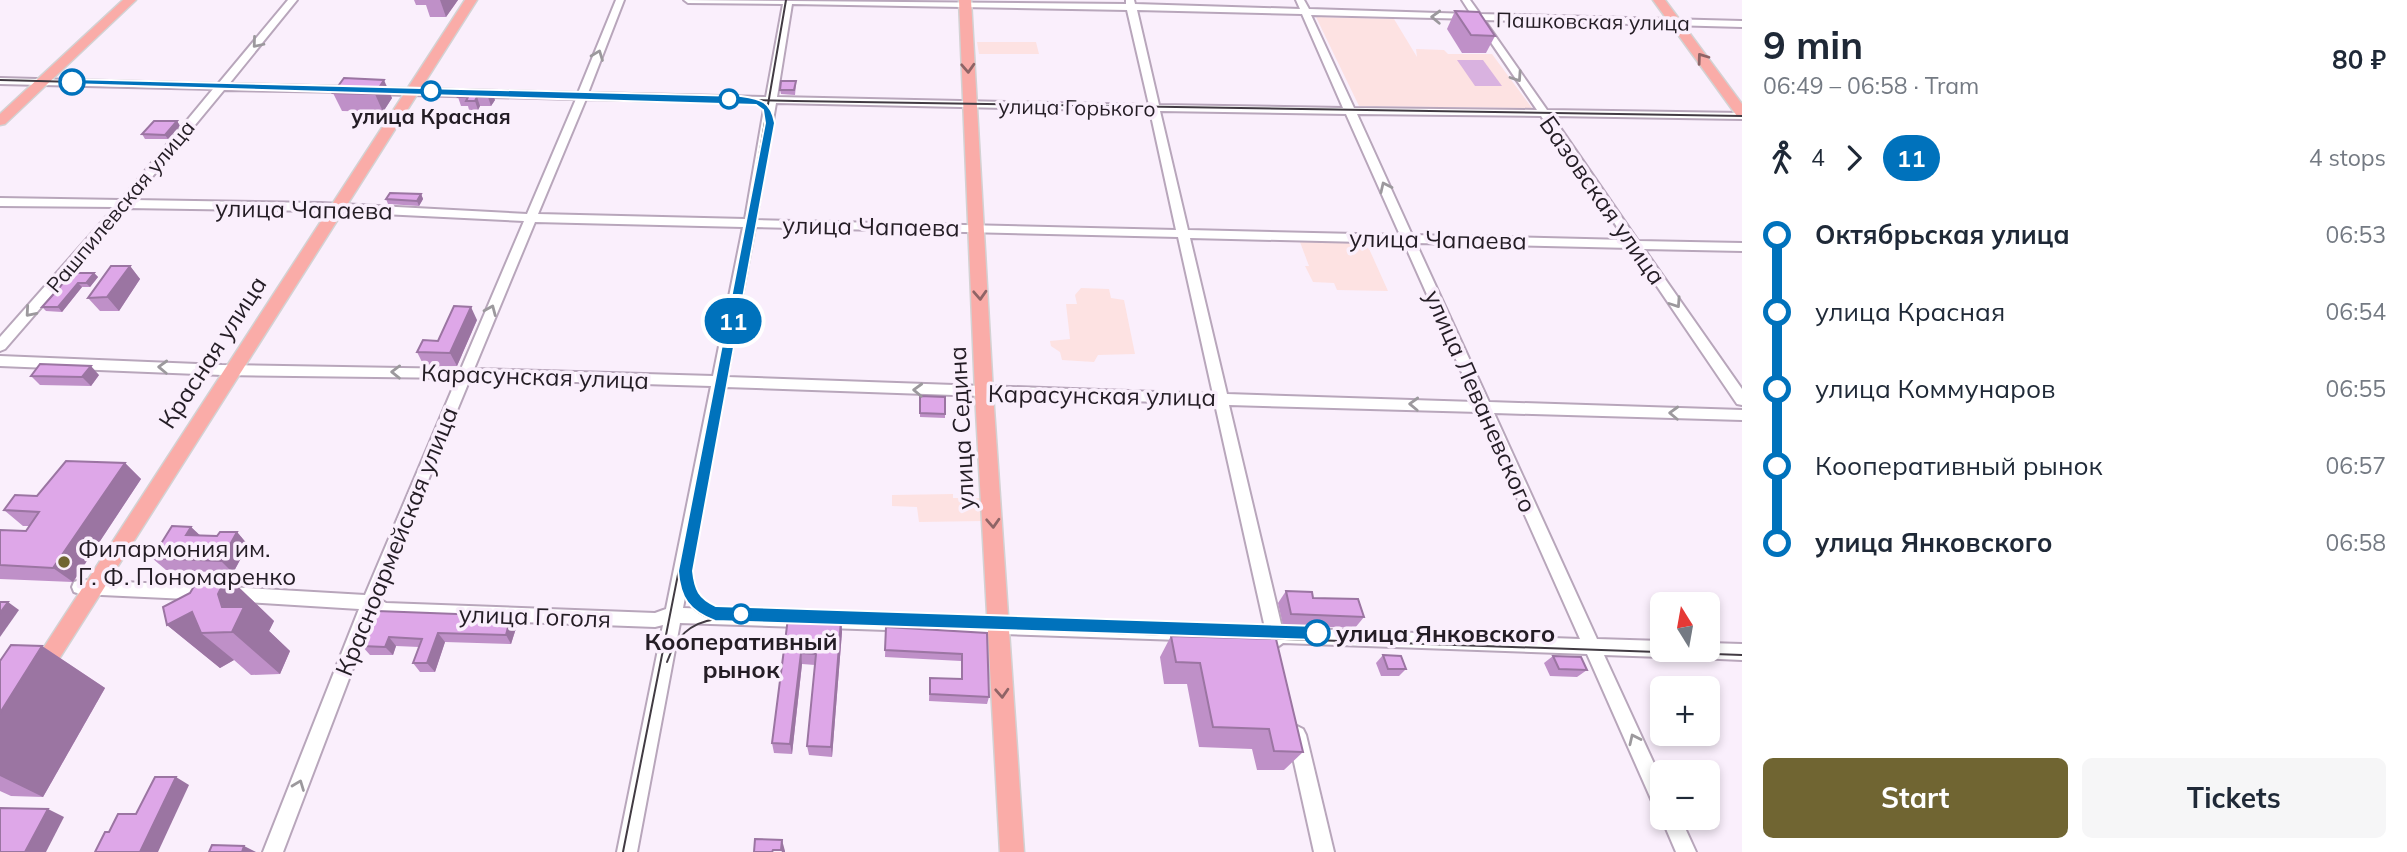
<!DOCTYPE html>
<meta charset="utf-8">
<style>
body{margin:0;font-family:Mulish,sans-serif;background:#f6f6f7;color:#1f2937;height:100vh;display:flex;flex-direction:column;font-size:26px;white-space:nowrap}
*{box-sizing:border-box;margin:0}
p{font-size:23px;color:#747a83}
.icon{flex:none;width:38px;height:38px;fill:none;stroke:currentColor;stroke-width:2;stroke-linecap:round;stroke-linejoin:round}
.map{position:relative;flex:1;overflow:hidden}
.panel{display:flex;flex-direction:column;background:#fff;width:665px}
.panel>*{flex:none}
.badge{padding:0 14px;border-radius:23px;font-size:24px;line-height:46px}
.needle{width:46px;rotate:349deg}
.fabs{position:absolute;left:1650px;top:592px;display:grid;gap:14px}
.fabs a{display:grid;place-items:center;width:70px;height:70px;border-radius:10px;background:#fff;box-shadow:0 4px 10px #0003;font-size:35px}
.map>.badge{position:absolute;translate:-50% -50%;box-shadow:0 0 0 4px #fff}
.legs{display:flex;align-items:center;gap:10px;height:77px;padding:0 21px;font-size:23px}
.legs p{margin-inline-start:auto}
.head{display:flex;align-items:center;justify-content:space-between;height:119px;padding:0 21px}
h1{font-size:38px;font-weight:700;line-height:52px}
.action{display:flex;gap:14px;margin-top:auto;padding:14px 21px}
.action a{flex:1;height:80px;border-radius:10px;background:#706532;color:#fff;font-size:28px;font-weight:700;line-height:80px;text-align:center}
.action a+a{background:#f6f6f7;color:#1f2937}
ul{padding:0 21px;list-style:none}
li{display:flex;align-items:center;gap:24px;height:77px;font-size:26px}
li i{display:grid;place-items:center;width:10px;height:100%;margin:0 9px;background:currentColor}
li i::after{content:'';width:18px;height:18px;margin:-9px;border:5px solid;border-radius:50%;background:#fff}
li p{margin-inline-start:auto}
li:first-child i{background:linear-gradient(#0000 50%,currentColor 0)}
li:last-child i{background:linear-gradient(currentColor 50%,#0000 0)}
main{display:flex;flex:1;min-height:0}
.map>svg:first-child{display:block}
.education{fill:#fde2e2}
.green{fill:#d9b2e0}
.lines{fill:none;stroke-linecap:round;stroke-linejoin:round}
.minor-casing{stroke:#b8a6bb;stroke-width:4}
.major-casing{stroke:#d3d2d3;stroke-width:3}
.minor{fill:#fff;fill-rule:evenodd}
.major{fill:#faaca8;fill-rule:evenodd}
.tram{stroke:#423b43;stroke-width:2}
.wall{fill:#bf90c8}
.shaded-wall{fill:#9b75a2}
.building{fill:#dea7e8;stroke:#9b75a2;stroke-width:2}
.oneway{stroke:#9c999d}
.oneway2{stroke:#8f6466}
.line-1{fill:#0072bc;stroke:#fff;stroke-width:2}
.stop-1-dot{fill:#fff;stroke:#0072bc;stroke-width:3.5}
.poi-dot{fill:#706532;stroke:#faeffc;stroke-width:2.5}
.labels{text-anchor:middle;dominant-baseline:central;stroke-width:7;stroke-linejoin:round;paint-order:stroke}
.far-street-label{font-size:21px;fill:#241d25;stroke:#faeffc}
.far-stop-label{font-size:21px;font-weight:bold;fill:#241d25;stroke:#faeffc}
.street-label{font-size:24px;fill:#241d25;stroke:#faeffc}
.poi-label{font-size:24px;fill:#241d25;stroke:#faeffc;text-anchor:start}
.stop-label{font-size:24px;font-weight:bold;fill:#241d25;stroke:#faeffc;text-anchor:start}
</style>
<main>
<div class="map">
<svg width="1742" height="852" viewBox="0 0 1742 852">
<rect width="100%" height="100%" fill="#faeffc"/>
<g class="education">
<polygon points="1316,17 1394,19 1417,57 1416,49 1444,50 1448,54 1492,54 1532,108 1359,106"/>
<polygon points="977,42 1036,42 1039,54 979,54"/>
<polygon points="1300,242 1366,242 1388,291 1337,290 1334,283 1313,282 1305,266 1309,266"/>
<polygon points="1081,288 1109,289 1111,298 1124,300 1135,354 1098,355 1094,362 1062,360 1060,352 1051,346 1050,341 1070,339 1066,304 1077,304 1075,295"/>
<polygon points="953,494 953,498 983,498 984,521 919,522 917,507 892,506 892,495"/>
</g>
<polygon class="green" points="1457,60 1483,60 1502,86 1475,86"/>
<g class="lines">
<g class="minor-casing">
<g id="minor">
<path d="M288,0H297L229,84L352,87L357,90L356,92L224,90L133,200L321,203L527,214L576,99L372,94L367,91L372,88L578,93L616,0H624L588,93L766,97L783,4L688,3L684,0L1126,4V0H1134L1135,4L1300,9L1296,0H1304L1309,9L1471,14L1462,0H1470L1480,14L1742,21V27L1484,20L1547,110L1742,113V119L1552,116L1638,241L1742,243V251L1644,249L1742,389V405L1737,404L1631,248L1416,243L1489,402L1742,410V420L1494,413L1597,639L1662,641V649H1708V643L1742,644V660L1675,657L1668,653L1662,657L1604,655L1662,781V810L1655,808L1587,654L1283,643L1276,648L1269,643L680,623L637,852H617L663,625L655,627L384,617L374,613L283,852H263L359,609L229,601L223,599L221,594L223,589L229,587L365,595L457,378L222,375L0,366V356L222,365L461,369L524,221L321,211L127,208L5,349L0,351V337L115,207L0,206V198L121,200L213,89L0,84V78L218,84ZM792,4L1127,10L1149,105L777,97ZM1137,10L1302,14L1343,108L1159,105ZM1311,15L1475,19L1537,110L1354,108ZM586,99L765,103L745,219L538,214ZM776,103L1150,111L1176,230L756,220ZM1160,111L1346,114L1400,235L1188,230ZM1357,114L1541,116L1626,240L1412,235ZM535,222L743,227L713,376L474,369ZM755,227L1178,237L1213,394L727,377ZM1190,238L1404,243L1475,402L1227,394ZM470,379L711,386L666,609L655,613L386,603L379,599ZM725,387L1215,404L1265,628L683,608ZM1229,405L1479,412L1580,639L1282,628Z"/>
<polygon points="80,580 209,586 215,588 217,593 215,598 209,600 80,594 74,592 72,587 74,582"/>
<polygon points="1297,726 1303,729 1306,735 1334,852 1314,852 1288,735 1291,729"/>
<polygon points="1662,813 1662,817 1680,817 1696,852 1676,852 1661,817"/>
</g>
</g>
<g class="major-casing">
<g id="major">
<polygon points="123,0 136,0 5,124 0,125 0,114"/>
<polygon points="465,0 477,0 47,678 40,681 33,678 29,671 33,664"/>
<polygon points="959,0 971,0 993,393 1024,852 1000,852 975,393"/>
<polygon points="1653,0 1665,0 1742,104 1742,117 1737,116"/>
</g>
</g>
<use href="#minor" class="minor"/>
<use href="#major" class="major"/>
<g class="tram">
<polyline points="0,80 795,101 1742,116"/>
<path d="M680,579C683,599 692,612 712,619"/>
<path d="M667,662C676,637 689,623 716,619L1742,655"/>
<polyline points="623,852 747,226 786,0"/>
</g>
</g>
<g class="wall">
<polygon points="414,0 458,0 446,17 430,17 426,5 416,5"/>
<polygon points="1455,11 1495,36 1486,53 1462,53 1447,29"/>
<polygon points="344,78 392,98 383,112 342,111 333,93"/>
<polygon points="796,85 795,95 781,94 780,90"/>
<polygon points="462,90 495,100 491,106 480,106 478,110 469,110 468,106 461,106 458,97"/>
<polygon points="177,121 180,126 168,139 145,139 142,134"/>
<polygon points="421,194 423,199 419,206 388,204 386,199"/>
<polygon points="130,266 140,279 119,311 100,311 88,298"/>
<polygon points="94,273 98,277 90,287 82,287 62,312 46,311 42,307"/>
<polygon points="477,320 457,366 424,366 417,352"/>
<polygon points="99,375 91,386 40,385 31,376"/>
<polygon points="920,396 945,414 945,418 920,417"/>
<polygon points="125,463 141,479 73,582 0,579 0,530 26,531 29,526 23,526 4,510"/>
<polygon points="191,527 200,536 217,536 237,532 248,545 233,573 166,570 152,558"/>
<polygon points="227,576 274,621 269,631 290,651 280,674 251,675 234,660 220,668 167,625"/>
<polygon points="1286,591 1313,598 1364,617 1355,628 1283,625 1278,603"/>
<polygon points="377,611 517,625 511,644 445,642 435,672 420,672 413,663 419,647 396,646 393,655 370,655 362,646"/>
<polygon points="788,618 841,621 842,632 832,757 809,755 807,746 815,665 802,664 792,754 774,753 772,743"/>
<polygon points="886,627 987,633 989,697 987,704 929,701 930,678 961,679 961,661 885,657"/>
<polygon points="1171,636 1303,752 1284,770 1257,770 1252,749 1199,747 1187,684 1164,684 1160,657"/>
<polygon points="42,646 105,688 43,797 11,796 0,791 0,661"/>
<polygon points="1383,655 1406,669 1399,676 1381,676 1376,663"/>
<polygon points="1553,656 1587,670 1577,677 1550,676 1544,663"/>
</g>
<g class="shaded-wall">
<polygon points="440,0 458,0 446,17"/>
<polygon points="384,80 392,98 383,112 375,94"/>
<polygon points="492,91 495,100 491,106 488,97"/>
<polygon points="477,97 480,106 478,110 475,101"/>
<polygon points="177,121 180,126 168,139 165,135"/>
<polygon points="421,194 423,199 419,206 417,201"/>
<polygon points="130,266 140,279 119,311 107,297"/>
<polygon points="94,273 98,277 90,287 86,283"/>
<polygon points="78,283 82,287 62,312 58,307"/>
<polygon points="471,307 477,320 457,366 450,353"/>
<polygon points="91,366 99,375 91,386 82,377"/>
<polygon points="125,463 141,479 73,582 53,568"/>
<polygon points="191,527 204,539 186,535"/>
<polygon points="237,532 248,545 233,573 221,561"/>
<polygon points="227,576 274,621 269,631 290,651 280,674 232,632 218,594"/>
<polygon points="8,602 19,610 0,637 0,613"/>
<polygon points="192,612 201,633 234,660 220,668 167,625"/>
<polygon points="511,616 517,625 511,644 506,635"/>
<polygon points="841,621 842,632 832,757 831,747"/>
<polygon points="438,633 445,642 435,672 427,663"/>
<polygon points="389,637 396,646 393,655 385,647"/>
<polygon points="42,646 105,688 43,797 0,776 0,713"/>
<polygon points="801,653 802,664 792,754 790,744"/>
<polygon points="176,777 189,785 158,852 140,852"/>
<polygon points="48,809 64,817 46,852 25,852"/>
<polygon points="782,840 785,851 785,852 782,852 781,850"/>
<polygon points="244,846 256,852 242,852"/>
</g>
<g class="building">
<polygon points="1455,11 1479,12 1495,36 1471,35"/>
<polygon points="344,78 384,80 375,94 333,93"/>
<polygon points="781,81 796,81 794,90 780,90"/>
<polygon points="462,90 492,91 488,97 477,97 475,101 466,101 468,97 458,97"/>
<polygon points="154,121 177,121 165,135 142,134"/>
<polygon points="390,193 421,194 417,201 386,199"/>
<polygon points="111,266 130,266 107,297 88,298"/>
<polygon points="71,273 94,273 86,283 78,283 58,307 42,307 59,288"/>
<polygon points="454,306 471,307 450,353 417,352 423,340 438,341"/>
<polygon points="40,364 91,366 82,377 31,376"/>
<polygon points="920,396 945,397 945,414 920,413"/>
<polygon points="66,461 125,463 53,568 0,565 0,530 26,531 39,512 4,510 15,495 37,496"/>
<polygon points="172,526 191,527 186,535 217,536 220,532 237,532 221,561 152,558"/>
<polygon points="200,576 227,576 218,594 222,607 244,607 232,632 201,633 192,612 167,625 163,607 190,593"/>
<polygon points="1286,591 1312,592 1313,598 1358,599 1364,617 1291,614"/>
<polygon points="0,602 8,602 0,613"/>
<polygon points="377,611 511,616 506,635 438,633 427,663 413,663 422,639 389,637 385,647 362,646"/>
<polygon points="788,618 841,621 831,747 807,746 816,654 801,653 790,744 772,743"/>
<polygon points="886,627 987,633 989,697 930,694 930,678 962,679 962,654 885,650"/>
<polygon points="1171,636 1276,639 1303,752 1274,751 1269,729 1213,727 1200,663 1176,662"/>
<polygon points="11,645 42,646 0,713 0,661"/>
<polygon points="1383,655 1401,656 1406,669 1388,669"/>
<polygon points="1553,656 1581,657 1587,670 1559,669"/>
<polygon points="155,777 176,777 140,852 95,852 105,832 109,832 118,814 136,814"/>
<polygon points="0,808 48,809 25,852 0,852"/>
<polygon points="755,839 782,840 781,850 773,850 772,852 754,852"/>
<polygon points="212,845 244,846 242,852 209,852"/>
</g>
<defs><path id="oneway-chevron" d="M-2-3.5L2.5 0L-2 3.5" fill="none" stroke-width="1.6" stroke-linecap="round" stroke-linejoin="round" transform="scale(1.75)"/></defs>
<g class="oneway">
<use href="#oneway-chevron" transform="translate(1436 17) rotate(-178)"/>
<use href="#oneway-chevron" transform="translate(257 43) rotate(130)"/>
<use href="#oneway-chevron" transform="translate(598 55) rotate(-69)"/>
<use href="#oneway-chevron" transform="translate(1517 77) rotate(56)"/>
<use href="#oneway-chevron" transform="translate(1385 187) rotate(-115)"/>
<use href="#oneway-chevron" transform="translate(1676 303) rotate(56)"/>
<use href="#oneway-chevron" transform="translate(491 310) rotate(-67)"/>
<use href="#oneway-chevron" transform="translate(30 312) rotate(131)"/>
<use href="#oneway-chevron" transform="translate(163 367) rotate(-178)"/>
<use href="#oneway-chevron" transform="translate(396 372) rotate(-179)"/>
<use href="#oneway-chevron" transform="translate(918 390) rotate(-178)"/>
<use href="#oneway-chevron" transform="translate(1414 404) rotate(-178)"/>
<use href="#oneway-chevron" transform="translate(1674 413) rotate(-178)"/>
<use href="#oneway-chevron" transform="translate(1634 739) rotate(-115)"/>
<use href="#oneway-chevron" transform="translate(299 785) rotate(-69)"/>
</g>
<g class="oneway2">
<use href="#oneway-chevron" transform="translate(1702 58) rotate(-126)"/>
<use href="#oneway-chevron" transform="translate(968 68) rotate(87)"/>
<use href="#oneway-chevron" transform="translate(980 295) rotate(87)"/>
<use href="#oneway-chevron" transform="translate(993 523) rotate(87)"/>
<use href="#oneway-chevron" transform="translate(1002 693) rotate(87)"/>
</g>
<path class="line-1" d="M72,79L741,96C761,99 771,101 775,123L693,571C695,590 699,598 716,606L1317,626L1322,628L1325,633L1322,638L1317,640L715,621C689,611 680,598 678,571L765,123L763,110L756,105L69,84L67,82Z"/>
<g class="stop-1-dot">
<circle cx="72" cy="82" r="12"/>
<circle cx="431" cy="91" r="9"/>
<circle cx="729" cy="99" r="9"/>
<circle cx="741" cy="614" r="9"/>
<circle cx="1317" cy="633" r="12"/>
</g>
<circle class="poi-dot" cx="64" cy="562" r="7"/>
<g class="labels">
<g class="far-street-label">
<text transform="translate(1593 21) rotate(1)">Пашковская улица</text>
<text transform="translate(1077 107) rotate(1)">улица Горького</text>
<text transform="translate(120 206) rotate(-50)">Рашпилевская улица</text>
</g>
<g class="far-stop-label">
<text x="431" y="116">улица Красная</text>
</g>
<g class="street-label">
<text transform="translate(1603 200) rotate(55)">Базовская улица</text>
<text transform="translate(304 209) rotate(1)">улица Чапаева</text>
<text transform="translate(871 226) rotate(1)">улица Чапаева</text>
<text transform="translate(1438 239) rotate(1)">улица Чапаева</text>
<text transform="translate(212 352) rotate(-57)">Красная улица</text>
<text transform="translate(535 376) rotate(2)">Карасунская улица</text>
<text transform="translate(1102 395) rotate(1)">Карасунская улица</text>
<text transform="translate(1481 401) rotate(66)">улица Леваневского</text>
<text transform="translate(961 428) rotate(-93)">улица Седина</text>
<text transform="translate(396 541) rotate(-68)">Красноармейская улица</text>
<text transform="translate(535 616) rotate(2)">улица Гоголя</text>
</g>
<g class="poi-label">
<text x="78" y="548">Филармония им.<tspan x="78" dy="28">Г. Ф. Пономаренко</tspan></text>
</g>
<g class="stop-label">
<text x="1336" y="633">улица Янковского</text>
<text x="741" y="641" text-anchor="middle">Кооперативный<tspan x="741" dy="28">рынок</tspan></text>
</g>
</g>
</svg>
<div class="fabs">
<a><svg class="needle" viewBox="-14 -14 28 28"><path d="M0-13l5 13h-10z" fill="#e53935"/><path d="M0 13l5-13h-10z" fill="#747a83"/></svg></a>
<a>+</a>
<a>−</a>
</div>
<b class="badge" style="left:733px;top:321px;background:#0072bc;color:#fff">11</b>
</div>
<section class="panel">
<div class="head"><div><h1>9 min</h1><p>06:49 – 06:58 · Tram</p></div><b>80 ₽</b></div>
<div class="legs"><svg class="icon" aria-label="walk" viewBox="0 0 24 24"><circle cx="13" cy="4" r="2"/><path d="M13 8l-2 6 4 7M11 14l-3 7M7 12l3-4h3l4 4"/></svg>4<svg class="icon" aria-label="forward" viewBox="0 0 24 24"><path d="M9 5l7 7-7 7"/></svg><b class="badge" style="background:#0072bc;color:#fff">11</b><p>4 stops</p></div>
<ul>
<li><i style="color:#0072bc"></i><b>Октябрьская улица</b><p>06:53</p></li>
<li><i style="color:#0072bc"></i><span>улица Красная</span><p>06:54</p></li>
<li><i style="color:#0072bc"></i><span>улица Коммунаров</span><p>06:55</p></li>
<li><i style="color:#0072bc"></i><span>Кооперативный рынок</span><p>06:57</p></li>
<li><i style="color:#0072bc"></i><b>улица Янковского</b><p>06:58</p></li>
</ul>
<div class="action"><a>Start</a><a>Tickets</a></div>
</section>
</main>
